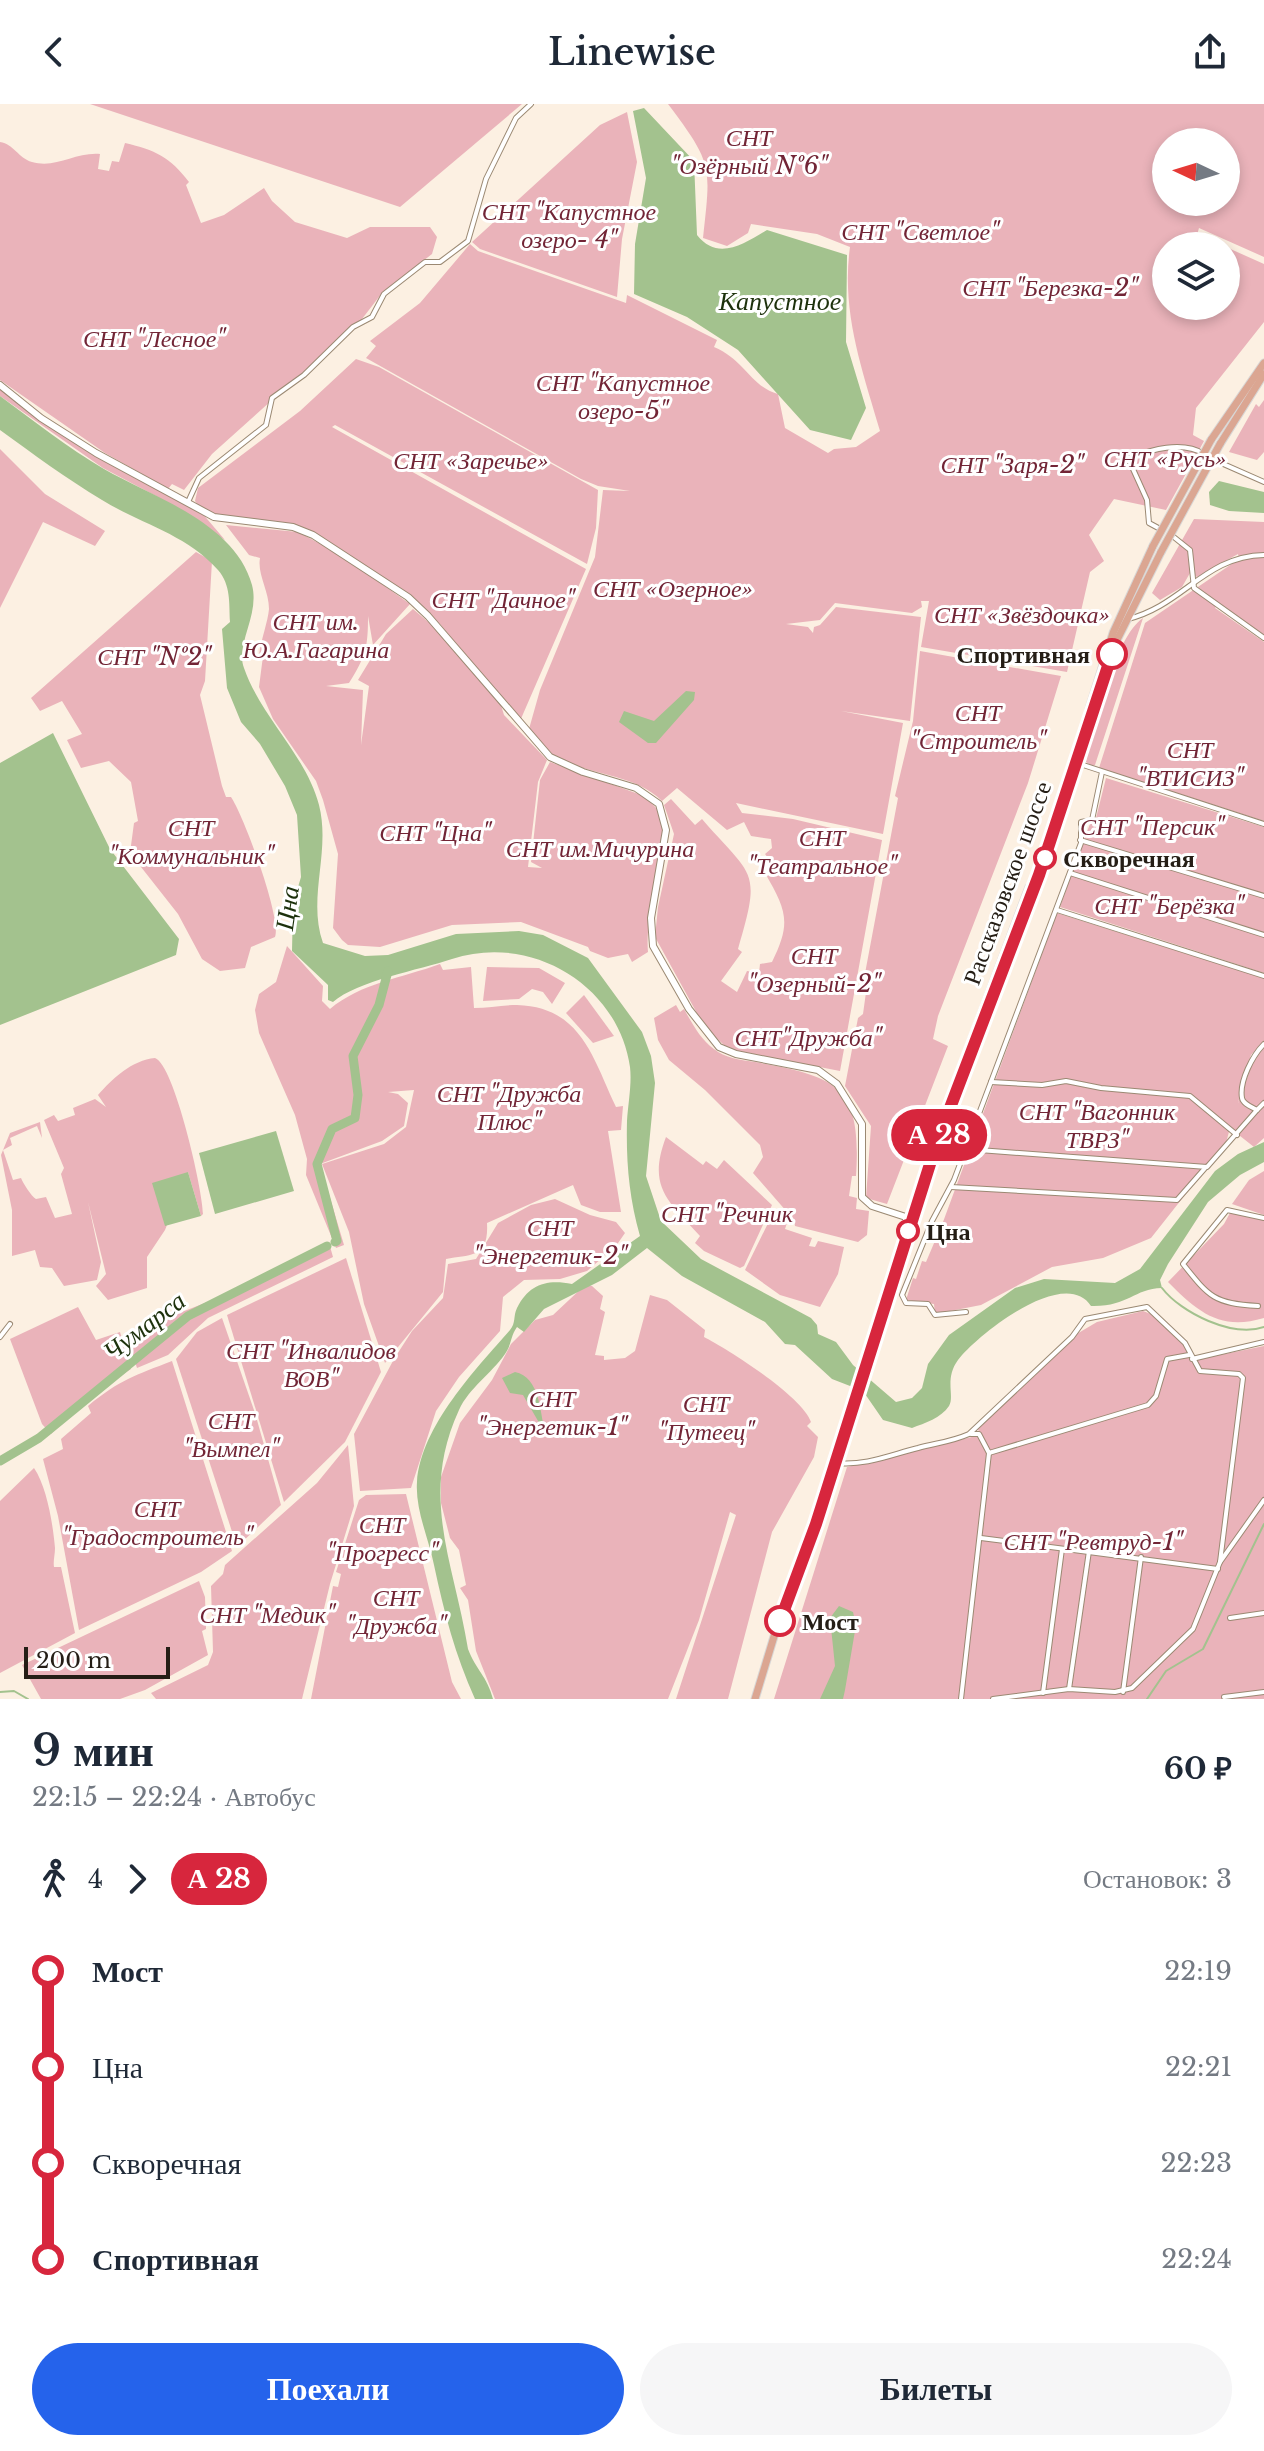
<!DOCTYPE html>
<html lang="ru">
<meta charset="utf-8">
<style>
body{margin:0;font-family:"Libre Baskerville",serif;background:#f6f6f7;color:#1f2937;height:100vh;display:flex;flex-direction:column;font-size:30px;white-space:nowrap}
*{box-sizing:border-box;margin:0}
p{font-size:26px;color:#747a83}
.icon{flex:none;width:44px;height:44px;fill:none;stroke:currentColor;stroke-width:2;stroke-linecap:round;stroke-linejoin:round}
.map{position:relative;height:1595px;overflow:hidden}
.sheet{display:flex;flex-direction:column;background:#fff;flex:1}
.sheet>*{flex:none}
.badge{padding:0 16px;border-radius:26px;font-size:28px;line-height:52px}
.needle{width:52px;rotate:274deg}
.fabs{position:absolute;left:1152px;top:24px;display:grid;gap:16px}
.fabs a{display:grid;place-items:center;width:88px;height:88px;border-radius:50%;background:#fff;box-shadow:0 4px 12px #0003;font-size:40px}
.scale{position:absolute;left:24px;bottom:20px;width:146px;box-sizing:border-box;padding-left:8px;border:4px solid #251e16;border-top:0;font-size:22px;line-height:28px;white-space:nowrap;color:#251e16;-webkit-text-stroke:6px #fff;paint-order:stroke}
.map>.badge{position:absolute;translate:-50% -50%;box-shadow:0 0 0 4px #fff}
.legs{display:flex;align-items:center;gap:12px;height:88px;padding:0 32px;font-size:26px}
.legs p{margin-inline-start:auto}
.headline{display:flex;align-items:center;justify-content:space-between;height:136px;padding:0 32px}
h1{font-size:44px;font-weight:600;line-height:60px}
.action{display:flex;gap:16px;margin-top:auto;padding:16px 32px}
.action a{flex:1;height:92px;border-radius:48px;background:#2563eb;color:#fff;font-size:32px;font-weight:600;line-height:92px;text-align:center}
.action a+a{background:#f6f6f7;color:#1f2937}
ul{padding:0 32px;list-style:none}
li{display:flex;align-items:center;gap:28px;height:96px;font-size:30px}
li i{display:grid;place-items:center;width:12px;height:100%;margin:0 10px;background:currentColor}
li i::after{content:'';width:20px;height:20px;margin:-10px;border:6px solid;border-radius:50%;background:#fff}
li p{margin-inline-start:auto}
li:first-child i{background:linear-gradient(#0000 50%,currentColor 0)}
li:last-child i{background:linear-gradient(currentColor 50%,#0000 0)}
header{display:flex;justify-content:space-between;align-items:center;height:104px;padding:0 32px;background:#fff;font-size:36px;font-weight:600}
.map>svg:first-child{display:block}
.green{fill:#eab3ba;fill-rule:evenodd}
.water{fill:#a3c28e}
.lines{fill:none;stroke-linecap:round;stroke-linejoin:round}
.stream{stroke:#a3c28e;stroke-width:2}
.river{stroke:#a3c28e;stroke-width:9}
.minor-casing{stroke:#9b8973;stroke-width:6}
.tertiary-casing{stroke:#9b8973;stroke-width:8}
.primary-casing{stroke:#d8d6d5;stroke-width:9}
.minor{stroke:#fff;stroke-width:4}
.tertiary{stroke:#fff;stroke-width:6}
.primary{stroke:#dba692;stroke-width:7}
.primary-bridge-casing{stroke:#d8d6d5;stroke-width:9;stroke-linecap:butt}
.primary-bridge{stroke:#dba692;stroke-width:7}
.line-1-casing{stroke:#fff;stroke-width:18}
.line-1{stroke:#d7263d;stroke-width:12}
.stop-1-dot{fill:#fff;stroke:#d7263d;stroke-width:4}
.labels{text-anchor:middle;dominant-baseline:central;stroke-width:6;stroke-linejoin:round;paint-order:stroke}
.park-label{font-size:24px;font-style:italic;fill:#722536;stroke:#fff}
.stop-label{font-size:24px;font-weight:bold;fill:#251e16;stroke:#fff;text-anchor:start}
.street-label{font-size:24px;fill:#251e16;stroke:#fff}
.water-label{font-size:26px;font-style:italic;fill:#1d310c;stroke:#fff}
</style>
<header><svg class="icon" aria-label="back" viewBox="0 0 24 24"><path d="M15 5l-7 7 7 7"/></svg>Linewise<svg class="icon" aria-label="share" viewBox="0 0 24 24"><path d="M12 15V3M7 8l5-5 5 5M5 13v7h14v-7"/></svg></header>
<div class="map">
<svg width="1264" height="1595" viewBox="0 0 1264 1595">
<rect width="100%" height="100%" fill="#fcf0e2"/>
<g class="green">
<polygon points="90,0 522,0 400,103"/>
<path d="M668,0H1264V153L1199,124L1197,131L1223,142H1166V202H1226V143L1264,160V218L1196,304L1193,331L1204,337L1166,406L1114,395L1089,431L1104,457L1090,468L1067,568L921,543L929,497H921L922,503L912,509L835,499L820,516L786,520L808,523L813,529L814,523L820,521L836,503L921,513L910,617L841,607L903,619L883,730L736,699L742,709L793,715L882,736L840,967L728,945L704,922L655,833L658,803L674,730L664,701L671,695L695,721L702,715C753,774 762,764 738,845L742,848L721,877L737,888L747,867L759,869L760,860L772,858C792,818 786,806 765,769L778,767L765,750L772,744L771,735L751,732L744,718L727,726L677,684L662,697C625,660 557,677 529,625L540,586L595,453L603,386L630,387L598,382L581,375L366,254L376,242L370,237L420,199L470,140L478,147L626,199L627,191L717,236L714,243C745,256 750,282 778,290L785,324L828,349L834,345L856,343L880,327C862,265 841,208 850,143L817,130L751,120L748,129L727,142L703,134C711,61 713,60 668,0ZM1166,38H1226V98H1166Z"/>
<polygon points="627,8 637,58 622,135 617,193 480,145 472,138 600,21"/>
<path d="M0,38C14,40 18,54 32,58C56,65 75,48 100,50L98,65L109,67L112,57L119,58L125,39C155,46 170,53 189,78L186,81L201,119L224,111L264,84L272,97L295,118L347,134L370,123H430L437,133L432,150L382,189L362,215L212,350L184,386L172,380L168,385L105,349L0,276Z"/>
<polygon points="356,255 379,263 598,386 596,424 587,460 335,321 332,323 586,465 520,617 440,520 411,492 298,422 222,413 201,405 195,397 198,384 300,307"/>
<polygon points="0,283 112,360 202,409 225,436 156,392 103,364 0,292"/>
<polygon points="1264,296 1264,348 1257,356 1229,348 1256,300 1259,303"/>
<polygon points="0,345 45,390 105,427 95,442 43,418 0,504"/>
<polygon points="1194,415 1264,418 1264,532 1218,500 1215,504 1264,538 1264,717 1099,664 1145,519 1239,455 1238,450 1197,473 1190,469 1182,483 1160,496 1152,489"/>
<path d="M226,421L298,428L341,451L410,500L373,541L368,512C368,543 366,552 349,579L326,582L363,586L361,641L369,582L358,576L386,530L413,505L440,528L500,598L504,611L547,656L538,678L528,763L542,764L531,758L540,676L550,658L644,692C650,698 657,703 660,711C671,746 644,806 648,848L632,858L628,850L608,854L590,847L588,843L521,818L452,821L380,843L348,841L342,836L333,824L338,750L323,696L316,677L273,615L259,583L263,552L259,551C261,536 268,517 269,505C269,487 257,470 260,454L249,451Z"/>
<path d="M196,448L212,457L205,577L200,591L222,682L226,693H231C244,712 282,815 275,833L251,843L245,864L220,867L202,855L178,810L130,749L134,719L138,717L131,678L109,657L81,664L67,636L82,630L62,597L40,607L31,594Z"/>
<path d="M1143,514L1095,661L1092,662L1086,658L1087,652C1098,617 1114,534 1143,514Z"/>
<polygon points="920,547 1061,572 1028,679 938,912 933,935 948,942 887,1100 866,1094 871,1022 845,982 858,914 863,910 867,881 863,880 898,694 895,692 913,617"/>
<polygon points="1106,674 1264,723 1264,791 1084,735 1090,720 1095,718"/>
<polygon points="1083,738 1264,794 1264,869 1060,803"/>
<polygon points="1057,809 1264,874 1264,937 1251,951 1238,999 1255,952 1264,943 1264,1034 1254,1043 1230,1024 1226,1039 1151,1134 1103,1154 1052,1163 981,1201 935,1210 934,1200 906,1196 913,1174 916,1175 922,1157 926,1158 943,1118"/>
<path d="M287,842L323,882L322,897L330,905C361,879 402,874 440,860L443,866L471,863L474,904C488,904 503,901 517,901C582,903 593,955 616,1003L623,1002L621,1026L608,1027L621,1108H600L581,1101L573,1081L487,1119C489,1155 470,1150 446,1155L443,1188L385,1259L364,1200L349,1128L322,1060L384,1040L406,1023L414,986L388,988L398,990L408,999L404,1022L382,1037L320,1060L344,1141L336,1144L306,1071L307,1055L295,1011L259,929L255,906L259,890L276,878Z"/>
<polygon points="487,863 539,864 565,879 552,900 543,888 532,885 519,895 483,897"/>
<polygon points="584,891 614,932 593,939 566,909"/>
<path d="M676,901L680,908L684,905C692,919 700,935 714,945C724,954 742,956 755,958C837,973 862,981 856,1072H852L849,1092L857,1094L856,1105L869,1107L867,1131L858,1138L795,1122L794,1116L753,1069L763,1053L760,1041L705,986L669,956L658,936L654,914Z"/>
<path d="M155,954C174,960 203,1086 203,1110L201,1112L188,1068L165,1126L147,1153V1184L108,1196L96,1182L106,1170L88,1098L101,1158L97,1176L64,1182L52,1164L40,1163L35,1146L12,1152V1106L1,1051L10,1029L40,1018L42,1034L37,1022L10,1034L12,1041L3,1046L13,1076L21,1074C23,1079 31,1092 36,1095L46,1093L55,1114L72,1110L61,1070L64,1064L44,1016L54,1011L58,1017L75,1011L73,1004L95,995L106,1003L98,991C112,975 132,956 155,954Z"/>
<path d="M666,1033L703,1061L706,1057L717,1065L724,1056L772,1101L744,1162L740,1164L704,1147L695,1139L700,1132C668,1097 647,1083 666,1033Z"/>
<polygon points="1264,1067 1264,1111 1232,1100 1249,1076"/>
<polygon points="555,1095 590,1111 616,1118 625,1129 616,1142 587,1167 560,1175 524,1176 503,1193 500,1227 459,1273 436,1307 411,1384 360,1387 354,1330 394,1255 412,1227 443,1194 448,1160 476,1155 498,1119 531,1101"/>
<polygon points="775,1105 787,1119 785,1125 812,1134 809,1142 815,1143 818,1137 844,1143 838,1170 820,1203 780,1191 745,1166"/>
<path d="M1231,1107L1264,1116V1214C1220,1227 1198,1208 1168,1178L1224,1120Z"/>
<polygon points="329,1139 333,1153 208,1214 168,1251 137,1264 126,1230 220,1193"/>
<polygon points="346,1154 381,1268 345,1338 284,1398 227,1211"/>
<path d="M585,1181L592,1182L603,1192L600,1205L605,1208L595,1251L604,1252V1256L625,1254L635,1247L650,1191L667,1196L705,1226L704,1233C726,1244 802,1292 811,1318L807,1322L818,1333L814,1353L772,1428L728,1595H676L736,1411L730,1408L699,1516L668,1595H495L476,1547L468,1496L460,1484L466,1481L459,1446L450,1434L441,1399V1373L460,1319L492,1276L511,1240L535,1216L553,1211Z"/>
<polygon points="78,1203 96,1236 120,1228 131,1265 88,1293 51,1330 42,1320 10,1235"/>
<path d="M1143,1207C1168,1215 1183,1234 1195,1256L1264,1242V1508L1228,1516L1264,1511V1586L1221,1592L1264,1589V1595H774L847,1363L980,1331L977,1322L1075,1231L1097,1218Z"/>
<polygon points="222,1214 255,1309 281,1401 237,1443 176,1255 197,1228"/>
<path d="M172,1257L232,1447L201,1468L79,1526L58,1412L43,1355L63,1345L61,1335L91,1309L88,1302C119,1276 136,1271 172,1257Z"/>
<polygon points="348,1341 354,1402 330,1480 302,1595 156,1595 151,1589 208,1561 213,1548 211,1482 223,1470 225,1461 317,1379"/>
<path d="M34,1364C47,1383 53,1421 55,1444C55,1451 53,1457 54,1463H61L75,1529L0,1569V1397Z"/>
<polygon points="406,1390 452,1578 461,1595 311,1595 333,1482 338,1483 341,1470 336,1468 359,1396 366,1391"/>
<polygon points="199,1477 205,1493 206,1525 202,1527 208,1551 145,1586 120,1595 41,1595 22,1561"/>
</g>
<g class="water">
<path d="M644,4L694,57L697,131C718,158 745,139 767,126L847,151L846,238L866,304L851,336L810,326L738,246L687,213L634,190L635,140L646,74L633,7Z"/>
<path d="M0,292C34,317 68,344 104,365C155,394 235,419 252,481C260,511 235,540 244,564C261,613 306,651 319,701C331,748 307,794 323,839L365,852L388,851L456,830L519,827L543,831L588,854L642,928L651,952L655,979L646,1072L661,1117L701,1155L811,1214L817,1221L818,1230L836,1238L853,1261L896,1298L912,1294L922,1284L928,1260L949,1231L1015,1184L1044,1175L1115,1179L1140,1165L1215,1067L1238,1050L1264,1038V1058L1240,1071L1208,1098L1168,1160L1160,1176L1162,1184C1133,1185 1128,1203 1091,1202C1065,1161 977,1231 958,1256C944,1275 955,1292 949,1302C941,1314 925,1319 912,1324L883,1316L863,1287L832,1275L795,1241L785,1240L765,1218L682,1172L647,1144L612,1171L544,1205L524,1228L517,1223C510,1233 512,1240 505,1250C491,1270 469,1284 459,1306C419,1393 454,1458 468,1545C476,1566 487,1572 493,1595H475C455,1551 444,1508 434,1461C429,1435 415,1406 417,1378C421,1322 476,1265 510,1226C516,1219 513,1212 517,1204C529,1180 547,1175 572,1180L640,1132C629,1093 626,1058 627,1017C628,1000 632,980 630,963C618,880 530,829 452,855C419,866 357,877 333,898L328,896V881L292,847L293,800L301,773L297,711L285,682L260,640L241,618L227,584L222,525L230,518C229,499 231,481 218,466C186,430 141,420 102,396C67,375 33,350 0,326Z"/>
<polygon points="1219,377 1264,388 1264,409 1229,407 1210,401 1209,388"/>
<polygon points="686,587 695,588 694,596 656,639 648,639 619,618 624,607 654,617"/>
<polygon points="53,629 110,745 179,835 176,851 0,921 0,659"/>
<polygon points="276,1027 294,1087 215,1110 199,1049"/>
<polygon points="188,1068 201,1112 165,1122 152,1079"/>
<path d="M515,1268C540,1273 540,1308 545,1329L523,1291L510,1289L502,1274Z"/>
<polygon points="839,1502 853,1508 856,1521 845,1586 843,1595 820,1595 835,1562 830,1514"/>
</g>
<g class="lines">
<g class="stream">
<path d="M1162,1184C1181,1209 1233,1234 1264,1223"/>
<polyline points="0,1588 14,1587 28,1595"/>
<polyline points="1147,1595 1166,1567 1203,1545 1264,1420"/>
</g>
<g class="river">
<polyline points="335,1138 337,1137 317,1060 332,1025 355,1014 358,991 353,952 379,901 388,867"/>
<polyline points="0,1357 39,1334 188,1212 327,1142"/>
</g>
<g class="minor-casing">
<g id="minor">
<polyline points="1212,355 1264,378"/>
<polyline points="188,398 199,374 266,321 272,294 304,271 353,223 372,213 384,190 425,158 440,158 468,137 486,75 516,14 531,0"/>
<path d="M1162,426L1149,419L1147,396L1128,354C1151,346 1182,336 1204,350"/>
<polyline points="1170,430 1190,446 1194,484 1264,534"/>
<path d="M1128,515C1182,502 1205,452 1264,451"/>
<polyline points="1077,659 1264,720"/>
<polyline points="1080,736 1264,792"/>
<polyline points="1070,769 1264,831"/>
<polyline points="1057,806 1264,872"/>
<polyline points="991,978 1042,981 1066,977 1101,984 1190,992 1237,1031"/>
<polyline points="1257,1006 1264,999"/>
<path d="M966,1045L1207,1063L1257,1006C1252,1003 1243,1000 1242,994C1239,977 1253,951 1264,940"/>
<polyline points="951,1083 1177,1096 1206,1063"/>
<path d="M1258,1202C1214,1199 1210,1194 1183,1160L1227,1106L1264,1114"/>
<polyline points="966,1208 935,1211 928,1200 906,1199 902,1191 932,1117 954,1076 1081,739 1081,718 1092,716 1102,668"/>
<polyline points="0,1233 10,1220"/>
<polyline points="1192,1255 1264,1238"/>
<polyline points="971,1330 979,1330 989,1349 1148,1301 1156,1292 1167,1255 1189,1251"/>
<path d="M836,1359C866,1362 890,1351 918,1344C936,1339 951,1338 969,1330L1072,1233L1085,1215L1147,1203L1185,1239L1200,1267L1239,1270L1243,1274L1220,1458"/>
<polyline points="981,1434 1218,1465"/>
<polyline points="1230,1514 1264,1509"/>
<polyline points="1069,1585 1089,1447"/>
<polyline points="1123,1588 1141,1453"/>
<polyline points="1043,1589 1062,1445"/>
<polyline points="1224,1593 1264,1588"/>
<polyline points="961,1595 989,1349"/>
<polyline points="993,1595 1069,1585 1115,1588 1132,1584 1193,1525 1220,1458 1264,1396"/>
</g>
</g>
<g class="tertiary-casing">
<polyline id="tertiary" points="0,281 41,314 96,349 214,413 293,423 313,431 408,493 428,512 550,653 583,668 636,684 659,700 666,726 651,814 653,842 689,905 719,943 736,950 818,966 837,980 862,1020 862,1093 872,1102 912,1115"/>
</g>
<g class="primary-casing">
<g id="primary">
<polyline points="1211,336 1264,259"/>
<polyline points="1220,340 1264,270"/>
<polyline points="1089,605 1113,529 1153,442"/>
<polyline points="928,1052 1029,783"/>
<polyline points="755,1595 776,1526 816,1420 937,1038 1039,771 1116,538 1161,448"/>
</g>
</g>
<use href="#minor" class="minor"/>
<use href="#tertiary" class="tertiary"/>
<use href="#primary" class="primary"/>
<g class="primary-bridge-casing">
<g id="primary-bridge">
<polyline points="1153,442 1211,336"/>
<polyline points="1161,448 1220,340"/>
</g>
</g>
<use href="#primary-bridge" class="primary-bridge"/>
</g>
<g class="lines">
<g class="line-1-casing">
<polyline id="line-1" points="780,1517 816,1420 937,1038 1039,771 1112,550"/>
</g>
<use href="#line-1" class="line-1"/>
</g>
<g class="stop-1-dot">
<circle cx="1112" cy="550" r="14"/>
<circle cx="1045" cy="754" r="10"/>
<circle cx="908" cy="1127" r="10"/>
<circle cx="780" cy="1517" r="14"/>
</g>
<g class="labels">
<g class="park-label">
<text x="749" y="33">СНТ<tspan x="749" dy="28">"Озёрный №6"</tspan></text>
<text x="569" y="107">СНТ "Капустное<tspan x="569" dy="28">озеро- 4"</tspan></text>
<text x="920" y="127">СНТ "Светлое"</text>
<text x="1050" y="183">СНТ "Березка-2"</text>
<text x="154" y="234">СНТ "Лесное"</text>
<text x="623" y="278">СНТ "Капустное<tspan x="623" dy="28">озеро-5"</tspan></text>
<text x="1165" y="354">СНТ «Русь»</text>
<text x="471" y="356">СНТ «Заречье»</text>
<text x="1012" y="360">СНТ "Заря-2"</text>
<text x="673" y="484">СНТ «Озерное»</text>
<text x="503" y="495">СНТ "Дачное"</text>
<text x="1022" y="510">СНТ «Звёздочка»</text>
<text x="316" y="517">СНТ им.<tspan x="316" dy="28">Ю.А.Гагарина</tspan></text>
<text x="154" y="552">СНТ "№2"</text>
<text x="978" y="608">СНТ<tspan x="978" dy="28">"Строитель"</tspan></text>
<text x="1190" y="645">СНТ<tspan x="1190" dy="28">"ВТИСИЗ"</tspan></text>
<text x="1152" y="722">СНТ "Персик"</text>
<text x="191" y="723">СНТ<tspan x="191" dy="28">"Коммунальник"</tspan></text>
<text x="435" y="728">СНТ "Цна"</text>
<text x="822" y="733">СНТ<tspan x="822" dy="28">"Театральное"</tspan></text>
<text x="600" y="744">СНТ им.Мичурина</text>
<text x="1169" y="801">СНТ "Берёзка"</text>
<text x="814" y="851">СНТ<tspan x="814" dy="28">"Озерный-2"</tspan></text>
<text x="808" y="933">СНТ"Дружба"</text>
<text x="509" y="989">СНТ "Дружба<tspan x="509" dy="28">Плюс"</tspan></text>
<text x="1097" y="1007">СНТ "Вагонник<tspan x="1097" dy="28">ТВРЗ"</tspan></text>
<text x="727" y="1109">СНТ "Речник</text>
<text x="550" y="1123">СНТ<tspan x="550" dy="28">"Энергетик-2"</tspan></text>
<text x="311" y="1246">СНТ "Инвалидов<tspan x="311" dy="28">ВОВ"</tspan></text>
<text x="552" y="1294">СНТ<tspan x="552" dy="28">"Энергетик-1"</tspan></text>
<text x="706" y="1299">СНТ<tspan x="706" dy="28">"Путеец"</tspan></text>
<text x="231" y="1316">СНТ<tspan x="231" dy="28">"Вымпел"</tspan></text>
<text x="157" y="1404">СНТ<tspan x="157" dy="28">"Градостроитель"</tspan></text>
<text x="382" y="1420">СНТ<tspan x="382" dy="28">"Прогресс"</tspan></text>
<text x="1093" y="1437">СНТ "Ревтруд-1"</text>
<text x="396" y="1493">СНТ<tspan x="396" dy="28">"Дружба"</tspan></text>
<text x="267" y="1510">СНТ "Медик"</text>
</g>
<g class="stop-label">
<text x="1090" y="550" text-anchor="end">Спортивная</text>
<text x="1063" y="754">Скворечная</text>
<text x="926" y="1127">Цна</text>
<text x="802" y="1517">Мост</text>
</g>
<g class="street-label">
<text transform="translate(1007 779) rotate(-70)">Рассказовское шоссе</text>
</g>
<g class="water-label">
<text x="780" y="197">Капустное</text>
<text transform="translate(287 804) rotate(-82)">Цна</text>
<text transform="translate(144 1222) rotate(-37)">Чумарса</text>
</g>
</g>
</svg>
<div class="fabs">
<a><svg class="needle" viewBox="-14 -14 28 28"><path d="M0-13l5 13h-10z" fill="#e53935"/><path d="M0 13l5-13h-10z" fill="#747a83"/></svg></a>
<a><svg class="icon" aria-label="layers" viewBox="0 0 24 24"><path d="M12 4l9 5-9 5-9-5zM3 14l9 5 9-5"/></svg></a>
</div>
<div class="scale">200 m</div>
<b class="badge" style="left:939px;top:1031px;background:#d7263d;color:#fff">А 28</b>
</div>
<section class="sheet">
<div class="headline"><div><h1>9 мин</h1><p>22:15 – 22:24 · Автобус</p></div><b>60 ₽</b></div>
<div class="legs"><svg class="icon" aria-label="walk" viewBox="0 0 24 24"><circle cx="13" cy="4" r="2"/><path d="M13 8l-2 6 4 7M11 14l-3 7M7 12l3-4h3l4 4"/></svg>4<svg class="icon" aria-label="forward" viewBox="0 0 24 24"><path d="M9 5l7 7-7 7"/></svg><b class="badge" style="background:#d7263d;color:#fff">А 28</b><p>Остановок: 3</p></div>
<ul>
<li><i style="color:#d7263d"></i><b>Мост</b><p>22:19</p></li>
<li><i style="color:#d7263d"></i><span>Цна</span><p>22:21</p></li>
<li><i style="color:#d7263d"></i><span>Скворечная</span><p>22:23</p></li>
<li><i style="color:#d7263d"></i><b>Спортивная</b><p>22:24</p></li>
</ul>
<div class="action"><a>Поехали</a><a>Билеты</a></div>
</section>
